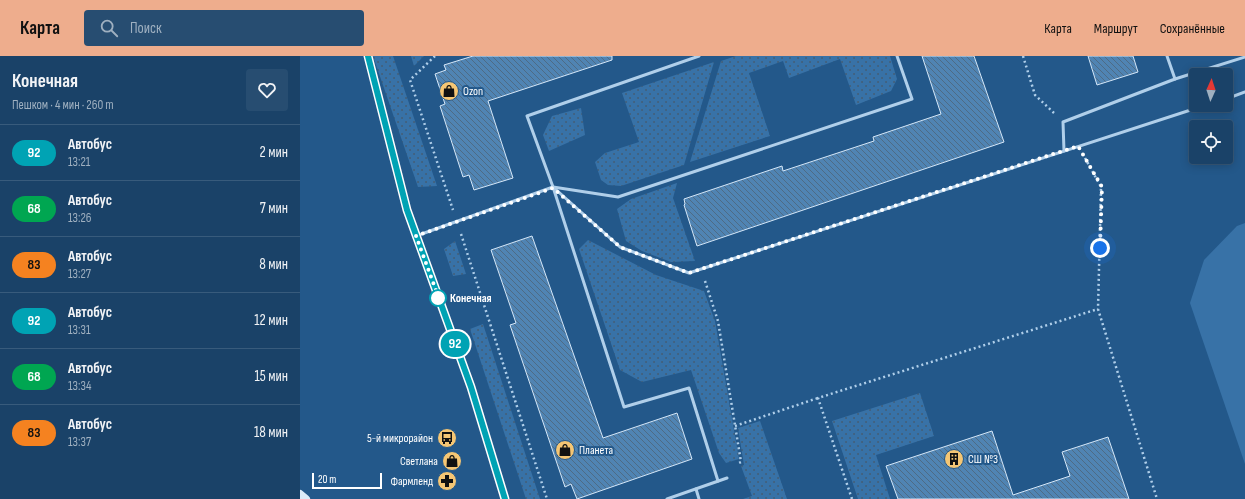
<!DOCTYPE html>
<html lang="ru">
<meta charset="utf-8">
<style>
body{margin:0;font-family:"Sofia Sans Condensed",sans-serif;background:#274d71;color:#f1f3f6;height:100vh;display:flex;flex-direction:column;font-size:15px;white-space:nowrap}
*{box-sizing:border-box;margin:0}
p{font-size:13px;color:#9fb0c0}
.icon{flex:none;width:22px;height:22px;fill:none;stroke:currentColor;stroke-width:2;stroke-linecap:round;stroke-linejoin:round}
.map{position:relative;flex:1;overflow:hidden}
.side{display:flex;flex-direction:column;background:#1a4268;width:300px}
.side>*{flex:none}
.badge{padding:0 8px;border-radius:13px;font-size:14px;line-height:26px}
.needle{width:26px;rotate:3deg}
.buttons{position:absolute;left:889px;top:12px;display:grid;gap:8px}
.buttons a{display:grid;place-items:center;width:44px;height:44px;border-radius:4px;background:#1a4268;box-shadow:0 2px 10px #0003,0 0 0 1px #385b7c;font-size:20px}
.scale{position:absolute;left:12px;bottom:10px;width:70px;box-sizing:border-box;padding-left:4px;border:2px solid #fff;border-top:0;font-size:11px;line-height:14px;white-space:nowrap;color:#fff;-webkit-text-stroke:3px #23588a;paint-order:stroke}
.you{position:absolute;width:20px;height:20px;margin:-10px;border:3px solid #fff;border-radius:50%;background:#1a73e8;box-shadow:0 0 0 6px #1a73e833}
.map>.badge{position:absolute;translate:-50% -50%;box-shadow:0 0 0 2px #fff}
.round{display:grid;place-items:center;flex:none;width:42px;height:42px;border-radius:4px;background:#274d71}
.summary{display:flex;align-items:center;justify-content:space-between;height:68px;padding:0 12px}
h1{font-size:19px;font-weight:700;line-height:30px}
ul{padding:0;list-style:none}
li{display:flex;align-items:center;gap:12px;height:56px;padding:0 12px;border-top:1px solid #385b7c}
li div{flex:1}
li b{display:block;font-size:15px}
li em{font-style:normal}
li .badge{min-width:44px;font-weight:700;text-align:center}
header{display:flex;align-items:center;gap:24px;box-sizing:border-box;height:56px;padding:0 20px;background:#eead8d;color:#111}
header strong{font-size:19px}
nav{display:flex;gap:22px;margin-inline-start:auto;font-size:14px}
.search{width:280px;height:36px;background:#274d71;display:flex;align-items:center;gap:10px;box-sizing:border-box;padding:0 14px;border-radius:4px;color:#9fb0c0;font-size:15px}
main{display:flex;flex:1;min-height:0}
.map>svg:first-child{display:block}
.grass{fill:url(#grass-dots)}
.park{fill:#3872a7}
.building{fill:url(#building-back-hatch);stroke:#d5e7f8}
.lines{fill:none;stroke-linecap:round;stroke-linejoin:round}
.path{stroke:#b0cfea;stroke-width:2.5;stroke-dasharray:2 3;stroke-linecap:butt}
.service{stroke:#b0cfea;stroke-width:3}
.minor{stroke:#b0cfea;stroke-width:4}
.secondary{stroke:#dbeaf8;stroke-width:8}
.line-casing{stroke:#fff;stroke-width:9}
.line{stroke:#00a3b4;stroke-width:6}
.walk{stroke:#fff;stroke-width:4;stroke-dasharray:0 7.2}
.stop-dot{fill:#fff;stroke:#00a3b4;stroke-width:2}
.labels{text-anchor:middle;dominant-baseline:central;stroke-width:4;stroke-linejoin:round;paint-order:stroke}
.poi-label{font-size:12px;fill:#fff;stroke:#23588a;text-anchor:start}
.stop-label{font-size:12px;font-weight:bold;fill:#fff;stroke:#23588a;text-anchor:start}
</style>
<header>
<strong>Карта</strong>
<div class="search"><svg class="icon" aria-label="search" viewBox="0 0 24 24"><circle cx="10" cy="10" r="6"/><path d="M15 15l6 6"/></svg>Поиск</div>
<nav><a>Карта</a><a>Маршрут</a><a>Сохранённые</a></nav>
</header>
<main>
<section class="side">
<div class="summary"><div><h1>Конечная</h1><p>Пешком · 4 мин · 260 m</p></div><a class="round"><svg class="icon" aria-label="heart" viewBox="0 0 24 24"><path d="M12 20l-8-8c-3-5 5-10 8-4 3-6 11-1 8 4z"/></svg></a></div>
<ul>
<li><span class="badge" style="background:#00a3b4;color:#fff">92</span><div><b>Автобус</b><p>13:21</p></div><em>2 мин</em></li>
<li><span class="badge" style="background:#00a651;color:#fff">68</span><div><b>Автобус</b><p>13:26</p></div><em>7 мин</em></li>
<li><span class="badge" style="background:#f58220;color:#111">83</span><div><b>Автобус</b><p>13:27</p></div><em>8 мин</em></li>
<li><span class="badge" style="background:#00a3b4;color:#fff">92</span><div><b>Автобус</b><p>13:31</p></div><em>12 мин</em></li>
<li><span class="badge" style="background:#00a651;color:#fff">68</span><div><b>Автобус</b><p>13:34</p></div><em>15 мин</em></li>
<li><span class="badge" style="background:#f58220;color:#111">83</span><div><b>Автобус</b><p>13:37</p></div><em>18 мин</em></li>
</ul>
</section>
<div class="map">
<svg width="945" height="443" viewBox="0 0 945 443">
<defs>
<pattern id="grass-dots" width="8" height="8" patternUnits="userSpaceOnUse"><rect width="8" height="8" fill="#3872a7"/><path d="M2 2h.1M6 6h.1" fill="none" stroke="#435d75" stroke-width="1.8" stroke-linecap="round"/></pattern>
<pattern id="building-back-hatch" width="6" height="6" patternUnits="userSpaceOnUse"><rect width="6" height="6" fill="#5084b3"/><path d="M-1 5l2 2M0 0l6 6M5-1l2 2" fill="none" stroke="#4e6b85"/></pattern>
</defs>
<rect width="100%" height="100%" fill="#23588a"/>
<g class="grass">
<polygon points="73,0 93,0 137,130 118,131"/>
<polygon points="111,0 124,0 114,10"/>
<polygon points="436,0 590,0 597,23 591,35 556,49 540,3 489,22 483,5 449,17 470,80 390,106 421,5"/>
<polygon points="414,6 384,109 321,130 308,129 301,124 295,106 305,97 339,86 322,37"/>
<polygon points="281,52 285,79 249,95 243,79 252,60"/>
<polygon points="377,127 373,142 395,205 371,206 342,195 326,185 317,153 331,143"/>
<polygon points="288,184 356,219 404,235 415,265 439,403 426,407 419,397 391,314 342,326 320,314 279,193"/>
<polygon points="155,185 166,218 153,220 144,193"/>
<polygon points="183,268 240,443 226,443 170,273"/>
<polygon points="620,337 634,380 576,399 590,443 558,443 532,365"/>
<polygon points="460,365 487,443 443,443 452,440 441,410 444,409 438,372"/>
</g>
<polygon class="park" points="945,167 945,408 890,247 904,204 937,170"/>
<g class="building">
<polygon points="173,0 312,0 312,4 188,45 213,122 174,134 169,119 163,121 140,50 145,48 135,18 146,14 144,9"/>
<polygon points="622,0 674,0 704,86 397,190 384,149 385,148 384,143 482,110 483,115 574,85 573,81 641,58"/>
<polygon points="788,0 833,0 838,16 797,29"/>
<polygon points="232,180 303,382 377,357 392,403 277,443 271,428 265,431 210,269 216,267 191,194"/>
<polygon points="692,375 713,439 770,420 762,396 808,381 829,443 598,443 586,410"/>
</g>
<g class="lines">
<g class="path">
<polyline points="135,0 110,24 153,154"/>
<polyline points="723,0 735,39 754,57"/>
<polyline points="785,102 801,131 798,253 857,443"/>
<polyline points="161,178 247,443"/>
<polyline points="405,225 418,265 441,406 439,407"/>
<polyline points="435,370 518,342"/>
<polyline points="552,443 518,342 798,253"/>
</g>
<g class="service">
<polyline points="399,0 227,60 253,131 324,351 389,332 418,425"/>
<polyline points="875,23 945,1"/>
<polyline points="926,43 945,36"/>
<polyline points="764,95 763,66 875,23 867,0"/>
<polyline points="253,131 320,191 389,217 906,49"/>
<polyline points="116,180 253,131 318,141 612,43 597,0"/>
<polyline points="396,433 399,443"/>
<polyline points="367,443 427,422"/>
</g>
<polyline class="minor" points="68,0 107,154 171,331 205,443"/>
<polyline class="secondary" points="0,438 6,443"/>
</g>
<g class="lines">
<g class="line-casing">
<polyline id="line" points="68,0 107,154 171,331 205,443"/>
</g>
<use href="#line" class="line"/>
<polyline class="walk" points="138,242 141,248 116,180 253,132 320,191 389,217 778,90 802,131 800,192"/>
</g>
<defs>
<g id="shop-disc" transform="scale(1)"><circle r="9.5" fill="#f5c674" stroke="#23588a"/><path d="M-5-2.5h2.3a2.7 3.5 0 0 1 5.4 0H5L5.5 6h-11ZM-1.5-2.5h3a1.5 2.3 0 0 0-3 0Z" fill="#111"/></g>
<g id="bus-disc" transform="scale(1)"><circle r="9.5" fill="#f5c674" stroke="#23588a"/><path d="M-5-6H5V4H4V6H2V4H-2V6H-4V4H-5ZM-3.5-4V0h7V-4ZM-3.5 1.2v1.5H-2V1.2ZM2 1.2v1.5H3.5V1.2Z" fill="#111"/></g>
<g id="building-disc" transform="scale(1)"><circle r="9.5" fill="#f5c674" stroke="#23588a"/><path d="M-4-6H4V6H1V3H-1V6H-4ZM-2.5-4.3h1.7v1.8h-1.7ZM.8-4.3h1.7v1.8H.8ZM-2.5-1h1.7V.8h-1.7ZM.8-1h1.7V.8H.8Z" fill="#111"/></g>
<g id="pharmacy-disc" transform="scale(1)"><circle r="9.5" fill="#f5c674" stroke="#23588a"/><path d="M-2-6h4v4h4v4h-4v4h-4v-4h-4v-4h4Z" fill="#111"/></g>
</defs>
<g fill-rule="evenodd">
<use href="#shop-disc" x="149" y="35"/>
<use href="#bus-disc" x="147" y="382"/>
<use href="#shop-disc" x="265" y="394"/>
<use href="#building-disc" x="654" y="403"/>
<use href="#shop-disc" x="152" y="405"/>
<use href="#pharmacy-disc" x="147" y="425"/>
</g>
<circle class="stop-dot" cx="138" cy="242" r="8"/>
<g class="labels">
<g class="poi-label">
<text x="163" y="35">Ozon</text>
<text x="133" y="382" text-anchor="end">5-й микрорайон</text>
<text x="279" y="394">Планета</text>
<text x="668" y="403">СШ №3</text>
<text x="138" y="405" text-anchor="end">Светлана</text>
<text x="133" y="425" text-anchor="end">Фармленд</text>
</g>
<g class="stop-label">
<text x="150" y="242">Конечная</text>
</g>
</g>
</svg>
<div class="buttons">
<a><svg class="needle" viewBox="-14 -14 28 28"><path d="M0-13l5 13h-10z" fill="#e53935"/><path d="M0 13l5-13h-10z" fill="#9fb0c0"/></svg></a>
<a><svg class="icon" aria-label="locate" viewBox="0 0 24 24"><circle cx="12" cy="12" r="6"/><path d="M12 2v4M12 18v4M2 12h4M18 12h4"/></svg></a>
</div>
<div class="scale">20 m</div>
<div class="you" style="left:800px;top:192px"></div>
<b class="badge" style="left:155px;top:288px;background:#00a3b4;color:#fff">92</b>
</div>
</main>
